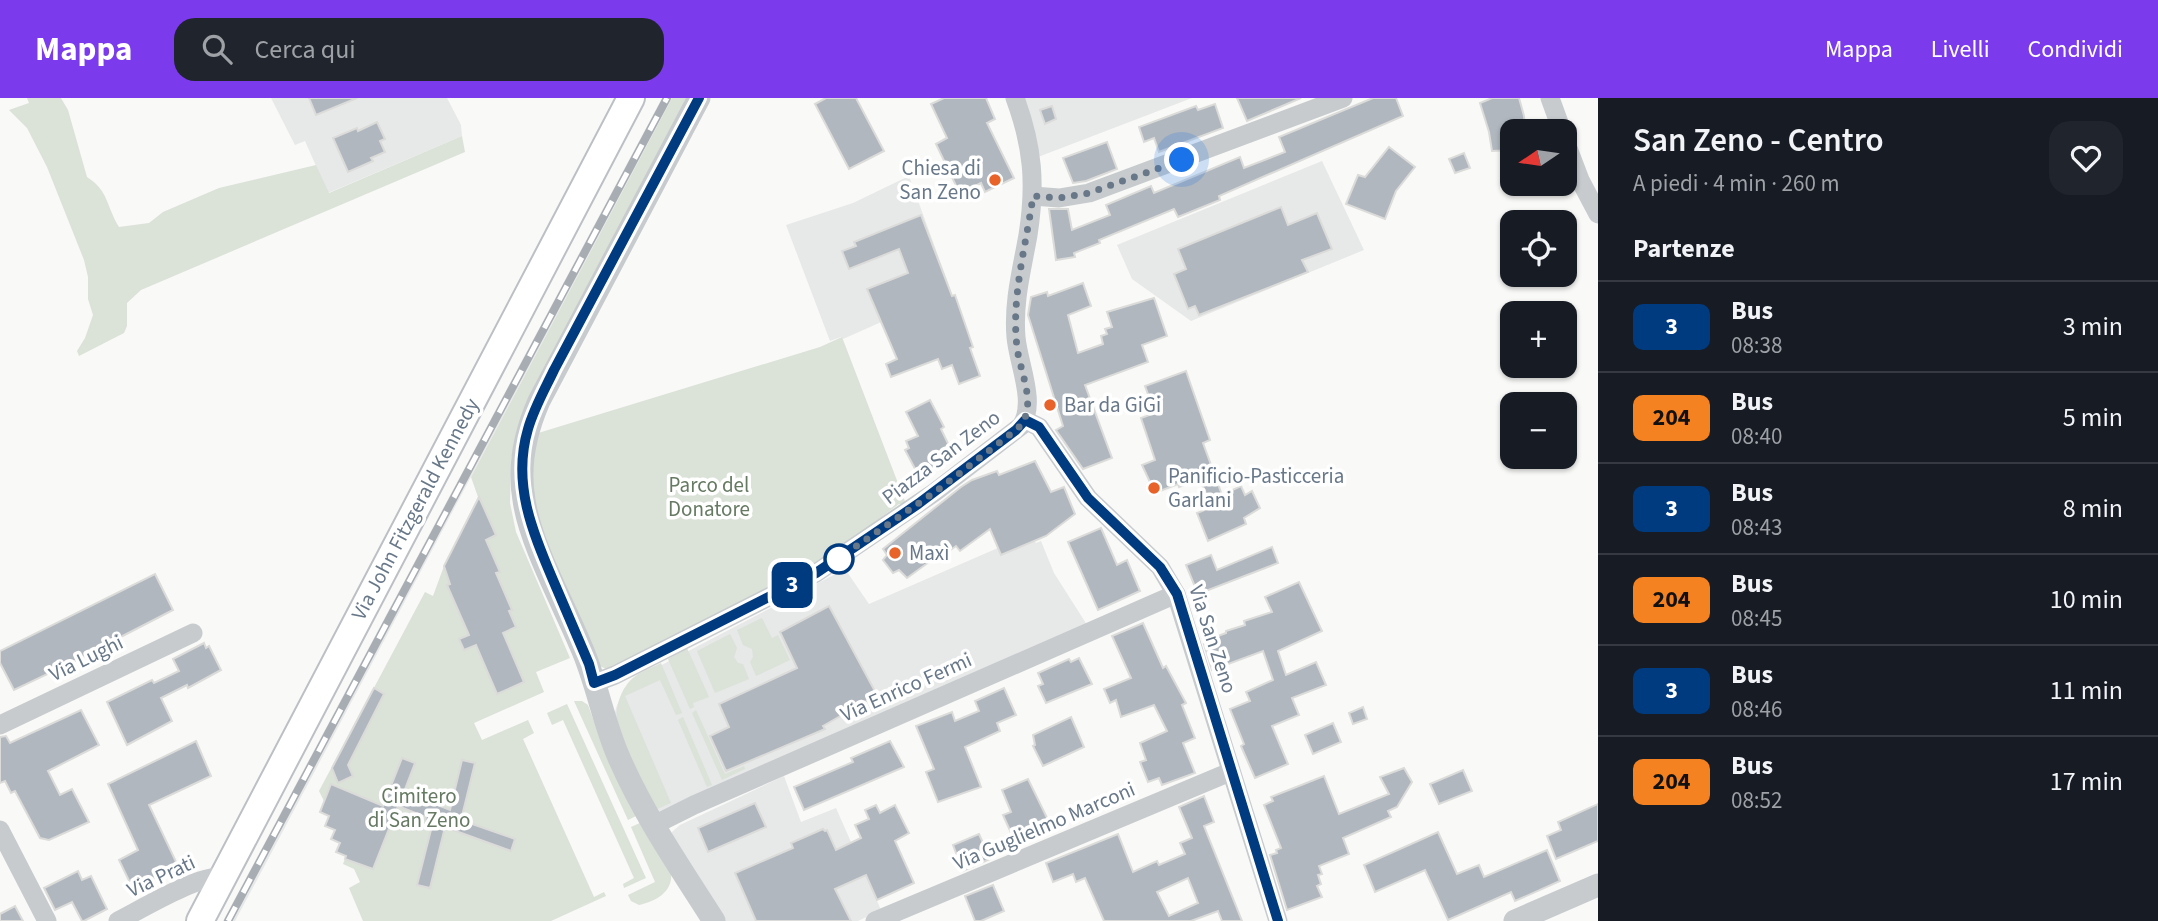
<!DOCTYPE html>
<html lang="it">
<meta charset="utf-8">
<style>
body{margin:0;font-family:"Source Sans 3",sans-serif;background:#20242c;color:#f1f3f6;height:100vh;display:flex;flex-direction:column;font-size:26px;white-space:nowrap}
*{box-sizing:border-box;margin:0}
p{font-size:23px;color:#9ea1a6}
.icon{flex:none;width:38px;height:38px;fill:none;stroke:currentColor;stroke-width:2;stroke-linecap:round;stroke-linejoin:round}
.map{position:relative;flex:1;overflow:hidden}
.sheet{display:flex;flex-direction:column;background:#171b24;width:560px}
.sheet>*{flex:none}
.badge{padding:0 14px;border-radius:10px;font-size:24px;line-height:46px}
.needle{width:46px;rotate:257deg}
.controls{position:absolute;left:1500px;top:21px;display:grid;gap:14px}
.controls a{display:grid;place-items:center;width:77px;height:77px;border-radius:14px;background:#171b24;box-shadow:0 2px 5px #0004;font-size:35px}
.you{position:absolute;width:35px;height:35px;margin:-18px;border:5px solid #fff;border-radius:50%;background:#1a73e8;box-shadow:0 0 0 10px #1a73e833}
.map>.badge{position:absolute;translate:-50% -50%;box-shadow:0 0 0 4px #fff}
h2{padding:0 35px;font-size:26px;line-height:63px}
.round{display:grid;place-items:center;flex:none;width:74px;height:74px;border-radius:21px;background:#20242c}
.headline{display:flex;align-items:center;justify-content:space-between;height:119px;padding:0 35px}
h1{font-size:33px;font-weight:600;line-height:52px}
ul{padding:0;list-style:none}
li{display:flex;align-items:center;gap:21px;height:91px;padding:0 35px;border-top:2px solid #363941}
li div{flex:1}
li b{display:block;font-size:26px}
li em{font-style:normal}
li .badge{min-width:77px;font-weight:700;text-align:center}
header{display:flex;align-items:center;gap:42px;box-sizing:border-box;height:98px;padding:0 35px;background:#7c3aed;color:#fff}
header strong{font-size:33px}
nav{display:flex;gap:38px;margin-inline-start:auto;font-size:24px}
.search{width:490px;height:63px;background:#20242c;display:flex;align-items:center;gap:18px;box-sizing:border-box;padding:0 24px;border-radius:21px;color:#9ea1a6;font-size:26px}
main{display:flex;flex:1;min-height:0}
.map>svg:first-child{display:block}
.built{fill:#e7e8e8}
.green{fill:#dbe2d8}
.building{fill:#b0b7be;stroke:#dbdbd9;stroke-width:2;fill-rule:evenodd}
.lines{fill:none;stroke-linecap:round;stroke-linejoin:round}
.secondary-casing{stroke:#bcc0c5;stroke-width:30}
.minor{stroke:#c7cbce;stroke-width:19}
.tertiary{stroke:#c7cbce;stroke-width:23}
.secondary{stroke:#fff;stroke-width:26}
.rail-casing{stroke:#a7adb3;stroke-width:8}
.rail{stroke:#fff;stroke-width:5;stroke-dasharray:16;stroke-linecap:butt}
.line-casing{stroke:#fff;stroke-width:16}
.line{stroke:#003b80;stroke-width:10}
.walk{stroke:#687889;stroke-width:7;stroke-dasharray:0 12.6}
.poi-dot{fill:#e86329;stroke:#fff;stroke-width:2.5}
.stop-dot{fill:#fff;stroke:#003b80;stroke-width:3.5}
.labels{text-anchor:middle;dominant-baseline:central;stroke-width:7;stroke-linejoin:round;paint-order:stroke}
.poi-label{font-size:21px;fill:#687889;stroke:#fff;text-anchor:start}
.street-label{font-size:21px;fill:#687889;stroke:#fff}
.park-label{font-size:21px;fill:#667a63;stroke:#fff}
</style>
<header>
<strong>Mappa</strong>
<div class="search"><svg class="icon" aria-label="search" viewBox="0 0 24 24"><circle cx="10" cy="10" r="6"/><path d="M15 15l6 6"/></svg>Cerca qui</div>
<nav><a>Mappa</a><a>Livelli</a><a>Condividi</a></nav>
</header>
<main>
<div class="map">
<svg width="1598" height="823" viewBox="0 0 1598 823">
<rect width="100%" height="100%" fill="#f9f9f7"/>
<g class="built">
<polygon points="271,0 447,0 461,27 462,38 328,95 305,43 295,47"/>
<polygon points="662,0 672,0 257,782 235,823 223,823"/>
<polygon points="1021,0 1192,0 1038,59"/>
<polygon points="1322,63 1364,152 1191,223 1132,181 1117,147"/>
<polygon points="909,78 951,193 843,241 841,239 830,243 786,127 853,105"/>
<polygon points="1030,436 1036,445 1041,443 1054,475 1089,530 659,720 613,622 616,610 624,591 631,583 845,471 869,506"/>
<polygon points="784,678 801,724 836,710 881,812 858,823 719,823 671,739 672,734 680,727"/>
</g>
<g class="green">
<path d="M27,0H61L68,12L87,79C109,93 106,108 119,129L149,125L163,114L219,90L316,67L329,95L462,38L465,54L141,192L127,205V228L124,235L79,258L77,253L85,240L93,217L88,201V179L84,162L47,69L27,30L9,12L29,5Z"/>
<polygon points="672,0 691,0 521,322 511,361 510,405 516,434 570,560 536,574 544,594 474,625 482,642 528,622 534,635 523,641 594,799 604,794 606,798 551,823 363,823 349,790 360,784 354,771 343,766 346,758 336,754 340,745 331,741 335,732 325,728 329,718 320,714 324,703 319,693 425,494 433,498 444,468 478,399 471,379"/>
<polygon points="842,239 906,406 899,406 811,472 606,571 600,568 540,434 530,398 535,336 820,249"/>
<polygon points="762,520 772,540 778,537 790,562 756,578 750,564 753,559 752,551 743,547 737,532"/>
<polygon points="730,536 737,550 734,559 738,565 743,566 749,581 715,595 697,553"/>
<polygon points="687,550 709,599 693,605 694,609 690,611 668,561"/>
<path d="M661,565L682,615L676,617L660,582L625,598L671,705L655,712C641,685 622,651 617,621C615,609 621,594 628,585C636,575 649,571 661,565Z"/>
<polygon points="574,603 582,603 588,607 600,640 638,717 628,722"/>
<polygon points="567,606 646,780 624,790 623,786 634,780 563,622 552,627 547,615"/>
<polygon points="696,612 725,676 744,668 745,671 722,682 692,615"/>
<polygon points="683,619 712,687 707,689 678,622"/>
<path d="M642,724L671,775C673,794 656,803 639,807L631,803L628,797L655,784L631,729Z"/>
</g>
<g class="building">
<polygon points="309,0 357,0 316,17"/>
<polygon points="826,0 856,0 884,53 849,71 815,6"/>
<polygon points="944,0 986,0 995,21 987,25 1014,80 985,94 981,85 960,96 936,46 947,40 931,6"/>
<polygon points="1237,0 1301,0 1247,23"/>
<polygon points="1373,0 1396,0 1403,18 1219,98 1220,102 1178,119 1174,111 1099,142 1100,145 1074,155 1075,159 1056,162 1049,111 1068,111 1072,132 1110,117 1106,107 1151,88 1154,95 1240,59 1244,70 1285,54 1279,39"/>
<polygon points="1492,0 1519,0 1524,18 1525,33 1512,33 1512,52 1492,53 1489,34 1480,5"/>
<polygon points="1215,6 1223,30 1159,54 1154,40 1144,44 1139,29 1196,8 1198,12"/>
<polygon points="1052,8 1056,21 1045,26 1040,12"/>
<polygon points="377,24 385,41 380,43 385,54 371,60 373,63 348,74 333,40 357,30 358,33"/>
<polygon points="1107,44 1117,71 1086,83 1073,85 1063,60"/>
<polygon points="1389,49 1415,69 1396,93 1385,121 1346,106 1358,77 1365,79"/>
<polygon points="1464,55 1470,70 1455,75 1449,61"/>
<polygon points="1281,109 1288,127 1317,115 1332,151 1302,162 1308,174 1199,217 1195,208 1188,211 1174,176 1186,171 1178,151"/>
<polygon points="921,117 952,198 955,197 973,249 970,250 980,278 959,286 952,267 942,271 938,261 891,279 886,266 897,261 867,191 908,175 899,151 849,171 842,153 856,148 854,144"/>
<polygon points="1083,185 1091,208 1068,217 1078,255 1103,246 1101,238 1107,236 1105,231 1112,229 1107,214 1154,200 1167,238 1142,247 1148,264 1085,287 1112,360 1083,371 1056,332 1063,328 1028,217 1031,199 1047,194 1048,198"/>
<polygon points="1186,273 1210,342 1203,345 1222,397 1241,388 1245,397 1252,393 1260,410 1244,420 1246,426 1208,443 1197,415 1212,409 1200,382 1179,389 1178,386 1155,395 1142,367 1155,362 1141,320 1155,315 1145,288"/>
<polygon points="930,302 944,329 941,331 955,360 920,380 905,352 909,350 906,343 918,338 906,314"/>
<polygon points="1035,363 1051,394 1064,389 1075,416 1046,438 1001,457 990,431 960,453 956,448 942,458 940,456 907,480 899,472 893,475 883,462 887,457 883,451 961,389 972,382 997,373 999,377"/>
<polygon points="479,399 496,437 486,442 500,474 496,475 512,512 509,513 516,529 503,535 524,584 497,596 476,547 464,552 459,541 469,537 447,487 450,486 444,468"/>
<polygon points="1101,430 1117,467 1127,462 1140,493 1098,512 1068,444"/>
<polygon points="1272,449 1278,465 1198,496 1186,467 1211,457 1217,472"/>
<polygon points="155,476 173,512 109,545 114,554 90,564 87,557 14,592 0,565 0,553"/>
<polygon points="1299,484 1322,533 1278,553 1286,577 1316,564 1326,587 1292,600 1299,617 1272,628 1288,666 1255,680 1241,648 1244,646 1230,611 1250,603 1246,594 1273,582 1263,553 1212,572 1204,546 1211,543 1210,541 1226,535 1226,533 1245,527 1244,523 1272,514 1265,499"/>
<polygon points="829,508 877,597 823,628 825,631 726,673 710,638 729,629 719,606 797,570 780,534"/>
<polygon points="1143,525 1163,570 1166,568 1186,605 1182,607 1195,640 1183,645 1195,675 1162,687 1159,680 1148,684 1140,664 1146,662 1140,645 1167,633 1154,607 1121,619 1116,602 1110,605 1104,591 1131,580 1112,538"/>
<polygon points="204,545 206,550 209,548 221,572 188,590 187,587 161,600 172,623 127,647 107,604 152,582 154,585 179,573 173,561"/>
<polygon points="1079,560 1092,586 1046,605 1038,588 1043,586 1038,575 1069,561 1071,564"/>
<polygon points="374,590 384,596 348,667 353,678 338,685 332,670"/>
<polygon points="1004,590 1016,617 997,625 1000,633 965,649 981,689 938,704 926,674 934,671 916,628 952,614 955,623 979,613 975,603"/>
<polygon points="1363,609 1367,621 1353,626 1349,615"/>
<polygon points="81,612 99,647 48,673 60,697 72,691 89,724 49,742 40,740 15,693 11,695 5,683 0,685 0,639 6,638 10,645"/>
<polygon points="1071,619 1084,649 1043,668 1033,648 1035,647 1033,637"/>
<polygon points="1333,625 1341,644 1313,656 1305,637"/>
<polygon points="196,643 211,678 149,707 178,768 133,791 119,762 138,752 108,686"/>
<polygon points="890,643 904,669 804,712 794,689 853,664 851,660"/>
<polygon points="402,660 415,665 404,694 450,712 462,662 475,665 461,722 515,741 511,753 445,729 430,790 417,787 433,724 425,722 426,719 398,708 373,771 345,761 346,758 336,754 340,745 331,741 335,732 325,728 329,718 320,714 331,686 383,708"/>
<polygon points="1404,670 1412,684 1397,709 1388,713 1391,719 1343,740 1349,756 1319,768 1322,776 1318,777 1321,786 1317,788 1322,799 1287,812 1270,757 1277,755 1276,752 1281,750 1264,707 1273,703 1271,699 1324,678 1339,716 1389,696 1380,679"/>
<polygon points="1463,672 1472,693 1439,706 1430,686"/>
<polygon points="1028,681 1052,730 1016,746 1003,717 1011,714 1002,692"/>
<path d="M1204,698L1214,724L1204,728L1242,823H1222L1218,813L1191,823H1104L1085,780L1076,784L1073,776L1053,784L1046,765L1118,736L1133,774L1157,763L1159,767L1185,756L1180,745L1192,740L1179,709ZM1188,780L1198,805L1169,818L1157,794Z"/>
<polygon points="755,705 766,729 708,754 698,730"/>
<polygon points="1598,706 1598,743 1556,761 1547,738 1561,732 1558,724"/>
<polygon points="876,707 880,715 895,707 909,735 895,743 914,785 877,802 866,777 835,791 851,823 756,823 735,775 793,750 791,745 823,731 825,733 827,732 836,752 861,740 855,727 869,721 865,712"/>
<polygon points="1438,734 1457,776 1479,767 1484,779 1547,752 1560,783 1515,803 1511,794 1448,822 1425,772 1375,794 1364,767"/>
<polygon points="979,736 990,761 963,773 953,747"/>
<polygon points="78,773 82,782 91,778 107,811 84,823 82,823 72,804 55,812 44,790"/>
<polygon points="993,787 1004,813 981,823 975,823 965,798"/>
<polygon points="15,808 23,823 0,823 0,816"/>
</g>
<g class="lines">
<g class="secondary-casing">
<polyline id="secondary" points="200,823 631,0"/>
</g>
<g class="minor">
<polyline points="1550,0 1562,33"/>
<polyline points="1564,40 1580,82 1598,116"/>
<polyline points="1033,98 1059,100 1089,95 1343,0"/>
<polyline points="1025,322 1039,329 1088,400 1160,469 1176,496 1278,823"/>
<path d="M594,585L615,577L816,475L935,394L1021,328C1037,305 1018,265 1016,239C1013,204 1022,171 1028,137C1036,86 1033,49 1015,0"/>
<polyline points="0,627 193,535"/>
<polyline points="654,727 694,707 1176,496"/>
<polyline points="0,732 47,823"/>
<path d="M118,823C142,811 199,776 224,779"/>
<polyline points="875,823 1230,674"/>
</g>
<g class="tertiary">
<path d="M699,0L539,303C525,335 518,368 524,402C530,445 563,505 580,546C597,583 603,625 620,662C645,719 681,771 714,823"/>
<polyline points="1515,823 1598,787"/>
</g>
<use href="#secondary" class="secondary"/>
<g class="rail-casing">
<polyline id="rail" points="228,823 667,0"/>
</g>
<use href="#rail" class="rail"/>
</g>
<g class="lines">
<g class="line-casing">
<path id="line" d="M699,0L554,272C545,291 534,310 528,331C512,385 532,433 553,482C565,510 577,538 589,566L594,585L615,577L816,475L918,406L1016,332L1025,322L1039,329L1088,400L1160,469L1177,496L1278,823"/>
</g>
<use href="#line" class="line"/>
<path class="walk" d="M839,461L832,465L935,394L1016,332C1040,311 1020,276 1017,249C1011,199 1026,148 1033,98L1059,100L1089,95L1182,62"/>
</g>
<g class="poi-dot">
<circle cx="995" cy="82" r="7"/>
<circle cx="1050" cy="307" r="7"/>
<circle cx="1154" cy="390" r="7"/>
<circle cx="895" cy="455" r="7"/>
</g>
<circle class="stop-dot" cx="839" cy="461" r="14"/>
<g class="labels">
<g class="poi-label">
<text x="981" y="70" text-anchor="end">Chiesa di<tspan x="981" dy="24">San Zeno</tspan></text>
<text x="1064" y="307">Bar da GiGi</text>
<text x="1168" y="378">Panificio-Pasticceria<tspan x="1168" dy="24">Garlani</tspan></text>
<text x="909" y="455">Maxì</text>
</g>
<g class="street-label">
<text transform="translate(941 359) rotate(-37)">Piazza San Zeno</text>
<text transform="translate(415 411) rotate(-62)">Via John Fitzgerald Kennedy</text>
<text transform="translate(1213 541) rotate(72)">Via San Zeno</text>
<text transform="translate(86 560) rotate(-26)">Via Lughi</text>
<text transform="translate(906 589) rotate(-24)">Via Enrico Fermi</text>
<text transform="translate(1044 728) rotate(-23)">Via Guglielmo Marconi</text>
<text transform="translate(161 778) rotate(-25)">Via Prati</text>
</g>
<g class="park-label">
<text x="709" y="387">Parco del<tspan x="709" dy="24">Donatore</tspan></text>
<text x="419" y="698">Cimitero<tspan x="419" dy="24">di San Zeno</tspan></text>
</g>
</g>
</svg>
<div class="controls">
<a><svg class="needle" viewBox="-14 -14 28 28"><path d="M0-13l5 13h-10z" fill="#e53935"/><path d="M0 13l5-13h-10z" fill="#9ea1a6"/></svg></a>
<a><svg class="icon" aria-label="locate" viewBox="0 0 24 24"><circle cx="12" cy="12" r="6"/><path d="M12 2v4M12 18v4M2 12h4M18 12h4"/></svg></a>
<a>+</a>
<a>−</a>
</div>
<div class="you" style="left:1182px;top:62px"></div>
<b class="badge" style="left:792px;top:487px;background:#003b80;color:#fff">3</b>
</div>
<section class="sheet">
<div class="headline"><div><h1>San Zeno - Centro</h1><p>A piedi · 4 min · 260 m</p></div><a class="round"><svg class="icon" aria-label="heart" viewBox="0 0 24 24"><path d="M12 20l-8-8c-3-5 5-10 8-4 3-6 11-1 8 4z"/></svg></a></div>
<h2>Partenze</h2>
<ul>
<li><span class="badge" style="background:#003b80;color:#fff">3</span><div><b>Bus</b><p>08:38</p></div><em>3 min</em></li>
<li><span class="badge" style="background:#f58220;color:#111">204</span><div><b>Bus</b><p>08:40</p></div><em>5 min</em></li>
<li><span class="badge" style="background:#003b80;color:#fff">3</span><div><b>Bus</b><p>08:43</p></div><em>8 min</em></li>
<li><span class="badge" style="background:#f58220;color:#111">204</span><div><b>Bus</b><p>08:45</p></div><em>10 min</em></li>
<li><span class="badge" style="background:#003b80;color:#fff">3</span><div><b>Bus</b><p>08:46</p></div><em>11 min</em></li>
<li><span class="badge" style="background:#f58220;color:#111">204</span><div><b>Bus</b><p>08:52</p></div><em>17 min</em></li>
</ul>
</section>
</main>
